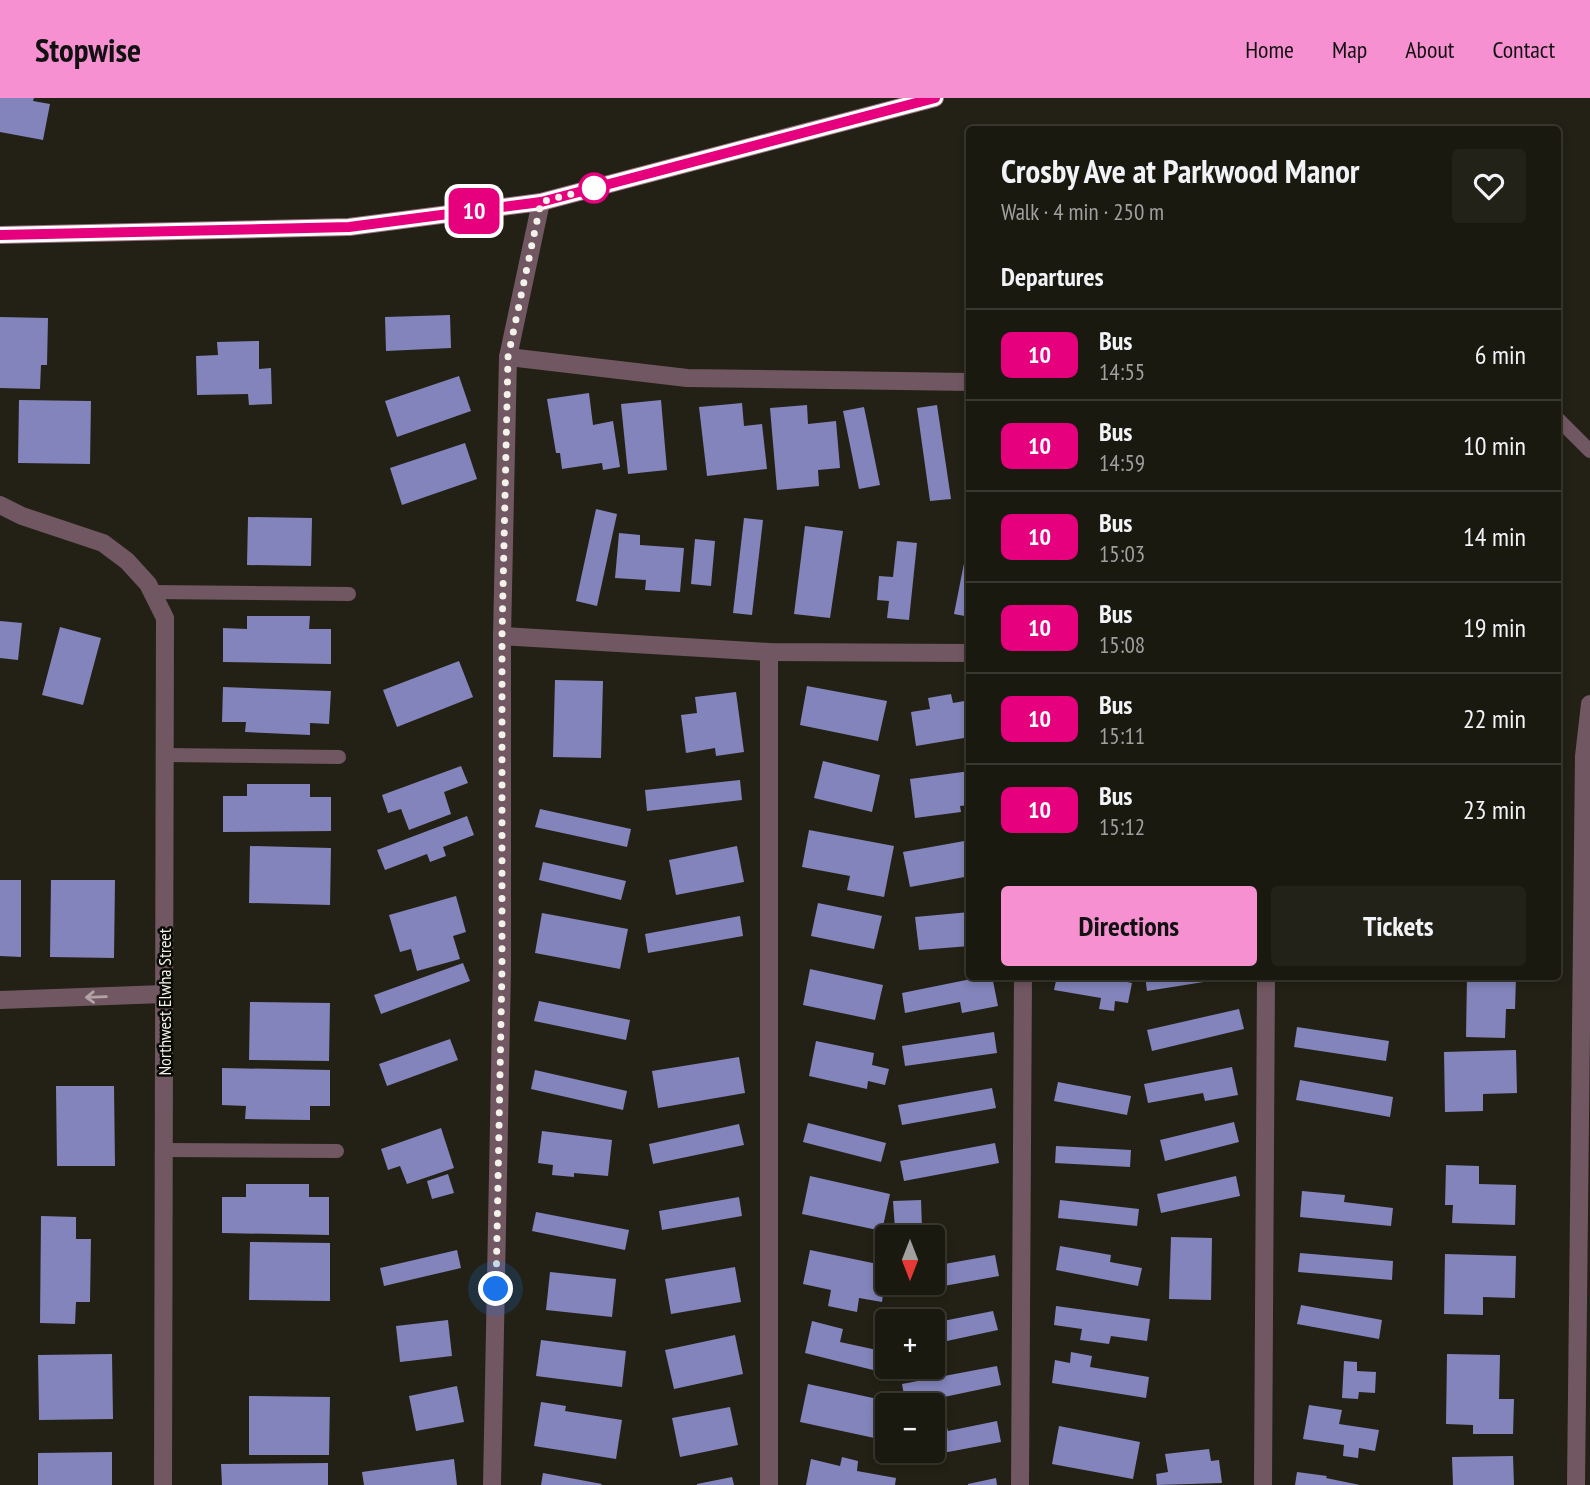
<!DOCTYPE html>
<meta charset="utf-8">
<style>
body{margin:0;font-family:"PT Sans Narrow",sans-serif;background:#232219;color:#f1f3f6;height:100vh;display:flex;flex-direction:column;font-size:26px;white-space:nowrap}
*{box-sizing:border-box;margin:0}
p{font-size:23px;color:#9fa09f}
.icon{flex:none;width:38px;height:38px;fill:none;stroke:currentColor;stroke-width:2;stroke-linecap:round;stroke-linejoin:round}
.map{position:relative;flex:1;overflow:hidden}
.side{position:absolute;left:966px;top:28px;width:595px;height:854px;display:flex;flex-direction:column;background:#1a1910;border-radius:7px;box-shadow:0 4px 10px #0003,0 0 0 2px #383830}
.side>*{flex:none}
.badge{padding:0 14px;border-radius:10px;font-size:24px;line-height:46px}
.needle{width:46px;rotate:180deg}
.tools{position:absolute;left:875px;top:1127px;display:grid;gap:14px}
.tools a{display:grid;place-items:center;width:70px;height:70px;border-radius:7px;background:#1a1910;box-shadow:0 4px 10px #0003,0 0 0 2px #383830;font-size:35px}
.you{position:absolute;width:35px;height:35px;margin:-18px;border:5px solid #fff;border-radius:50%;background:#1a73e8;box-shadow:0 0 0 10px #1a73e833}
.map>.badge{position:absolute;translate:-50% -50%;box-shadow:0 0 0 4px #fff}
h2{padding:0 35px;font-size:26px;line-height:63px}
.round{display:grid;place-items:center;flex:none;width:74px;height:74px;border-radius:7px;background:#232219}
.summary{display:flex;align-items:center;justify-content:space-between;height:119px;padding:0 35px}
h1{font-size:33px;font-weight:700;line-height:52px}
.cta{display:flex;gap:14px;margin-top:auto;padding:14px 35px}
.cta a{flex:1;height:80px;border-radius:7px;background:#f690d0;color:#111;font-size:28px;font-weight:700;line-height:80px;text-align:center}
.cta a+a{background:#232219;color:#f1f3f6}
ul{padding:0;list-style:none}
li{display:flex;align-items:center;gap:21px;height:91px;padding:0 35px;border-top:2px solid #383830}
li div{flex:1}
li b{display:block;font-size:26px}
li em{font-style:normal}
li .badge{min-width:77px;font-weight:700;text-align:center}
header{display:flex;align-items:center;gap:42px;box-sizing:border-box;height:98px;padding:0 35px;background:#f690d0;color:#111}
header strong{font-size:33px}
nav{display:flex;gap:38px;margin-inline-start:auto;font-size:24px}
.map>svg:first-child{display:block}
.building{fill:#8284bb}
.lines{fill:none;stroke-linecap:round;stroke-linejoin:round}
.lane{stroke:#715761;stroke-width:14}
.street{stroke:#715761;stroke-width:18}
.secondary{stroke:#9e7585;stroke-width:18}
.oneway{stroke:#b2a4a6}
.line-casing{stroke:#fff;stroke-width:16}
.line{stroke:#e6007e;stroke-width:10}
.walk{stroke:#f3f2ea;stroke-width:7;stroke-dasharray:0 12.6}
.stop-dot{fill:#fff;stroke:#e6007e;stroke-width:3.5}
.labels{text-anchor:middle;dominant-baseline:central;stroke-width:5;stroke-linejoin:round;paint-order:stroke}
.street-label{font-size:18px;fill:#f3f2ea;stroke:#0b0b06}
</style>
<header>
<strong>Stopwise</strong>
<nav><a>Home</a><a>Map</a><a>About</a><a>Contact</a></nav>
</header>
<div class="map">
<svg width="1590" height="1387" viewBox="0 0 1590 1387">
<rect width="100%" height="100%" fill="#232115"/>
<g class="building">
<polygon points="0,0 34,0 33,3 50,6 43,42 0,34"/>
<polygon points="450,217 451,250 386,253 385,219"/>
<polygon points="0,219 48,220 47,267 41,267 40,291 0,290"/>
<polygon points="259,243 259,271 271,270 272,306 249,307 248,296 197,297 196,258 218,257 217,244"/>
<polygon points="459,278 471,313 397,339 385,303"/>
<polygon points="589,295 593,327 613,323 620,369 603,372 602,365 562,371 560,355 556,355 547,301"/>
<polygon points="19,302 91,303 90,366 18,365"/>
<polygon points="661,302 667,372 628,376 621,306"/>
<polygon points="742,305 744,328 762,326 767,371 707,378 699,309"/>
<polygon points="807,307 808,326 836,323 840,370 818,372 819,388 777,392 770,310"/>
<polygon points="937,307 951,401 930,403 917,310"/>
<polygon points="864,309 880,387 859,391 843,313"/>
<polygon points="465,345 477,381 402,407 390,370"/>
<polygon points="596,411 617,416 597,508 576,503"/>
<polygon points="248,419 312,420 311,468 247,467"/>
<polygon points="744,420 763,422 752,517 733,515"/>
<polygon points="805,428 843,433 830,520 794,516"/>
<polygon points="619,435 640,437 640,447 684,450 680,494 645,492 646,482 615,480"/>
<polygon points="695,441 715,443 711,488 691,486"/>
<polygon points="897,443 917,445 909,522 887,520 889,503 877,502 879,478 893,479"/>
<polygon points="968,445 970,445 970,519 954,516"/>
<polygon points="247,518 310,518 309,531 331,531 331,566 223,564 223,530 247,531"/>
<polygon points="0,523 22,525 18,562 0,560"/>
<polygon points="60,529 101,540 83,607 42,597"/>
<polygon points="459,563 473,599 397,629 383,592"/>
<polygon points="555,582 603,583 601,660 553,659"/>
<polygon points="807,588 887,603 878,643 800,627"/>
<polygon points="223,589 331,593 329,626 310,625 310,637 245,634 246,624 222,624"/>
<polygon points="736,594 744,654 716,658 715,650 686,655 681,617 697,615 695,599"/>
<polygon points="951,596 953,605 970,602 970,650 966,650 964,640 916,648 911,614 930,611 928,600"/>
<polygon points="823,663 880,677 872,714 814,700"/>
<polygon points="461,668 468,685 444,694 451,716 409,732 401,711 388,715 382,697"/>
<polygon points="970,673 970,707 960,708 961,714 915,720 910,681"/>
<polygon points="740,682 742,702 647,713 645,692"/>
<polygon points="247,686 310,686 310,699 331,699 331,733 223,734 223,698 247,698"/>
<polygon points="540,711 631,731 627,749 535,729"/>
<polygon points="467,718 474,737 443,749 446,758 430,764 427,756 385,772 377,752"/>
<polygon points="809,732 894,748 884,799 847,792 850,778 802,769"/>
<polygon points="970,742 970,778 910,789 903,754"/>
<polygon points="250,748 331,750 330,807 249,805"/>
<polygon points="737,748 744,784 676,797 669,762"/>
<polygon points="543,764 626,783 621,802 539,782"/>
<polygon points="0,782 21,782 21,859 0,858"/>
<polygon points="51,782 115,782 114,860 50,859"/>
<polygon points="456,798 466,834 453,838 460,861 417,873 411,851 400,854 389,817"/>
<polygon points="818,805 882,818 874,851 811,838"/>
<polygon points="970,814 970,848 919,852 915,819"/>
<polygon points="542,815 628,831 620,871 535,855"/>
<polygon points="740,818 743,838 648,855 645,836"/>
<polygon points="463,865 470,883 381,916 374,897"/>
<polygon points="810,871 883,887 875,922 803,907"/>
<polygon points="986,878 992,878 998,908 962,915 960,904 905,915 902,895"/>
<polygon points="1057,878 1117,878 1117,882 1132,885 1128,905 1115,903 1114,913 1099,911 1101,900 1054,892"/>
<polygon points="1145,878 1229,878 1229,880 1147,893"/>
<polygon points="1467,878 1516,878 1515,911 1506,911 1505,940 1466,939"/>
<polygon points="539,903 630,922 626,942 534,923"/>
<polygon points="250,904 330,905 329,963 249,962"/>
<polygon points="1239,911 1244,931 1152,953 1147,932"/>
<polygon points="1297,929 1389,943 1386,963 1294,949"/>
<polygon points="994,934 997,955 905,968 902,948"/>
<polygon points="450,941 458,962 387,988 379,966"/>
<polygon points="816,943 874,955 872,967 889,971 885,987 868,983 867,991 809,978"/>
<polygon points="1516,952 1517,995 1483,996 1483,1013 1445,1014 1444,954"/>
<polygon points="739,959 745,995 658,1010 652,973"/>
<polygon points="1232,969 1238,997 1205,1003 1203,995 1148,1005 1144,986"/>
<polygon points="222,970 330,972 330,1008 310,1008 310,1022 245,1021 246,1008 222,1007"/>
<polygon points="535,972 627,993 623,1012 531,991"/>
<polygon points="1300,982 1393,999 1390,1019 1296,1002"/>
<polygon points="1058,984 1131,998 1127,1017 1054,1003"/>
<polygon points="56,988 114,988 115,1068 57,1068"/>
<polygon points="992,990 996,1010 902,1027 898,1007"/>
<polygon points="1234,1024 1239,1044 1165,1063 1160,1042"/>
<polygon points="808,1025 886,1045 881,1064 803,1044"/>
<polygon points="739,1026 744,1047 653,1066 649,1046"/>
<polygon points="441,1030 454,1070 407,1086 400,1068 388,1072 381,1051"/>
<polygon points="542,1033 612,1042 608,1078 574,1075 574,1079 552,1077 553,1067 538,1065"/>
<polygon points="995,1045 999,1065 904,1083 900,1063"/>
<polygon points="1056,1048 1131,1052 1130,1069 1055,1065"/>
<polygon points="1446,1067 1479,1068 1479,1086 1516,1087 1515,1127 1452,1125 1453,1107 1445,1107"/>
<polygon points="448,1076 454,1095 432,1101 427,1083"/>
<polygon points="810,1078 890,1096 882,1133 802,1116"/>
<polygon points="1236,1078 1240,1098 1161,1115 1157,1096"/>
<polygon points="246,1086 309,1086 309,1099 329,1099 329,1137 222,1135 222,1099 246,1099"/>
<polygon points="1302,1093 1345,1097 1344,1104 1393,1110 1391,1128 1300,1119"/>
<polygon points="739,1099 742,1118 662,1132 659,1113"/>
<polygon points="921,1102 922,1130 895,1131 893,1103"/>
<polygon points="1060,1102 1139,1111 1137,1128 1058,1120"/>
<polygon points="536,1114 629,1132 625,1152 532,1133"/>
<polygon points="41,1118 76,1119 76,1141 91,1141 90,1204 76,1204 75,1226 40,1225"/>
<polygon points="1171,1139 1212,1140 1211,1202 1169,1201"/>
<polygon points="250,1144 330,1145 330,1203 249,1202"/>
<polygon points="1060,1148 1111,1157 1110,1164 1142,1170 1138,1188 1056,1172"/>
<polygon points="457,1152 461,1170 384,1188 380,1170"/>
<polygon points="810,1152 887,1168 882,1204 859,1200 857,1214 828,1208 831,1192 803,1186"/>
<polygon points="1300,1155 1393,1163 1392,1182 1298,1174"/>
<polygon points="1445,1156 1516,1158 1515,1200 1483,1199 1483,1217 1444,1216"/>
<polygon points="995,1157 999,1178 905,1195 903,1185 933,1185 933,1168"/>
<polygon points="735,1169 741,1204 671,1216 665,1181"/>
<polygon points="550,1174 616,1181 612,1219 546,1212"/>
<polygon points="1301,1207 1382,1222 1379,1241 1297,1226"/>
<polygon points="1056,1208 1150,1221 1147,1243 1111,1238 1109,1246 1080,1242 1082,1231 1054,1227"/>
<polygon points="993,1213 998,1232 933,1246 933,1225"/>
<polygon points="448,1222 452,1258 400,1264 396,1228"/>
<polygon points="812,1223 843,1231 840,1244 877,1252 873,1272 805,1255"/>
<polygon points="735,1237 743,1276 674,1291 665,1252"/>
<polygon points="541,1242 626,1253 622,1289 536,1278"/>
<polygon points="1071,1254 1092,1258 1090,1269 1149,1279 1146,1300 1052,1285 1055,1262 1070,1265"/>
<polygon points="112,1256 113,1321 39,1322 38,1257"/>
<polygon points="1447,1256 1500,1257 1499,1301 1514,1301 1513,1336 1473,1336 1473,1327 1446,1326"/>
<polygon points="1344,1263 1357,1264 1357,1273 1376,1274 1375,1295 1359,1294 1358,1301 1342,1300"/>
<polygon points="997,1268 1001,1287 906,1307 902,1286"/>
<polygon points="808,1286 887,1303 879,1341 800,1324"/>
<polygon points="457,1288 464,1324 416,1333 409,1298"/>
<polygon points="249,1298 330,1299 329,1357 249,1357"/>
<polygon points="541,1304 566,1308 565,1313 622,1322 616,1361 534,1348"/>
<polygon points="1309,1307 1342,1312 1339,1326 1379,1332 1375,1353 1359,1350 1358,1360 1343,1358 1344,1347 1303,1341"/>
<polygon points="730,1309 738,1347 680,1359 672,1320"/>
<polygon points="945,1322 948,1333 997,1323 1001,1344 900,1363 897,1353 933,1353 933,1324"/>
<polygon points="1059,1328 1140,1344 1133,1381 1052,1366"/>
<polygon points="1209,1351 1211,1363 1219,1362 1222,1385 1157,1387 1156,1376 1168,1374 1165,1356"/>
<polygon points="112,1354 112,1387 38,1387 38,1355"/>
<polygon points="1513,1358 1514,1387 1453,1387 1452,1359"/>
<polygon points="842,1359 858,1363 857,1373 896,1380 895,1387 806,1387 811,1361 840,1368"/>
<polygon points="454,1361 457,1387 364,1387 362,1374"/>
<polygon points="328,1365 328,1387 222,1387 221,1366"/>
<polygon points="1297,1374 1327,1378 1326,1380 1360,1387 1295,1387"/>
<polygon points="543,1375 602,1386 601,1387 541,1387"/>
<polygon points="732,1379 734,1387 697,1387 697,1386"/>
<polygon points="996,1380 997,1387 968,1387 968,1386"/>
</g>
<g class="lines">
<g class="lane">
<polyline points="1558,321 1590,353"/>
<polyline points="152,494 349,496"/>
<polyline points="165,657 339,659"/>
<polyline points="164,1052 337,1053"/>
</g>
<g class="street">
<polyline points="508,259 687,280 970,284"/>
<polyline points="0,407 22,418 103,445 127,463 148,486 165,520 163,1387"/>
<polyline points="502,538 769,554 970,555"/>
<polyline points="0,902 164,896"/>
<polyline points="492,1387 502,870 502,538 508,259 541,104"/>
<polyline points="769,1387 769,554"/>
<polyline points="1020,1387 1023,878"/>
<polyline points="1263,1387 1266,878"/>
<polyline points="1576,1387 1584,658 1590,606"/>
</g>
<polyline class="secondary" points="0,137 349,129 541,104 935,0"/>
</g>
<defs><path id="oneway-shaft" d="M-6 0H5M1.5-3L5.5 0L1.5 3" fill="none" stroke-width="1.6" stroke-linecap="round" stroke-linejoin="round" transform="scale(1.75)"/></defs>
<use class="oneway" href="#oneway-shaft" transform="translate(96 899) rotate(178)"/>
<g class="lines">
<g class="line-casing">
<polyline id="line" points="0,137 349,129 541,104 935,0"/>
</g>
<use href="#line" class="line"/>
<polyline class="walk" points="496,1191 502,870 502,538 508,259 541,104 594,90"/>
</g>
<circle class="stop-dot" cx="594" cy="90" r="14"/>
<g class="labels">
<g class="street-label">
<text transform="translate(164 904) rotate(-90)">Northwest Elwha Street</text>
</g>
</g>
</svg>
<div class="tools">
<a><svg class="needle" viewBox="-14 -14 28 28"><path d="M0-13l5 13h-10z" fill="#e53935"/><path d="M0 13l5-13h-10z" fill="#9fa09f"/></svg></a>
<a>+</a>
<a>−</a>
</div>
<div class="you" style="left:496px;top:1191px"></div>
<b class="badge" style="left:474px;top:113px;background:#e6007e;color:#fff">10</b>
<section class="side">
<div class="summary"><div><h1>Crosby Ave at Parkwood Manor</h1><p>Walk · 4 min · 250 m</p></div><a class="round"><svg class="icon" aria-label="heart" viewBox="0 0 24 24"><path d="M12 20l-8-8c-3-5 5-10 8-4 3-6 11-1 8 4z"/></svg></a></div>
<h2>Departures</h2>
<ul>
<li><span class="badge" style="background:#e6007e;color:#fff">10</span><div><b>Bus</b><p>14:55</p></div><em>6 min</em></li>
<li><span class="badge" style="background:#e6007e;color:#fff">10</span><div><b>Bus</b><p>14:59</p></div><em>10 min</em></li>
<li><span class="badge" style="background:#e6007e;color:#fff">10</span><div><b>Bus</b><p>15:03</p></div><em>14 min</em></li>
<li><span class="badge" style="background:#e6007e;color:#fff">10</span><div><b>Bus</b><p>15:08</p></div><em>19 min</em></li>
<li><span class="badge" style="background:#e6007e;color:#fff">10</span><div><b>Bus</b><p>15:11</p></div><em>22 min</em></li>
<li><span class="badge" style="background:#e6007e;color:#fff">10</span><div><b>Bus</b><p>15:12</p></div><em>23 min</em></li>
</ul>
<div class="cta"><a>Directions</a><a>Tickets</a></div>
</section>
</div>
